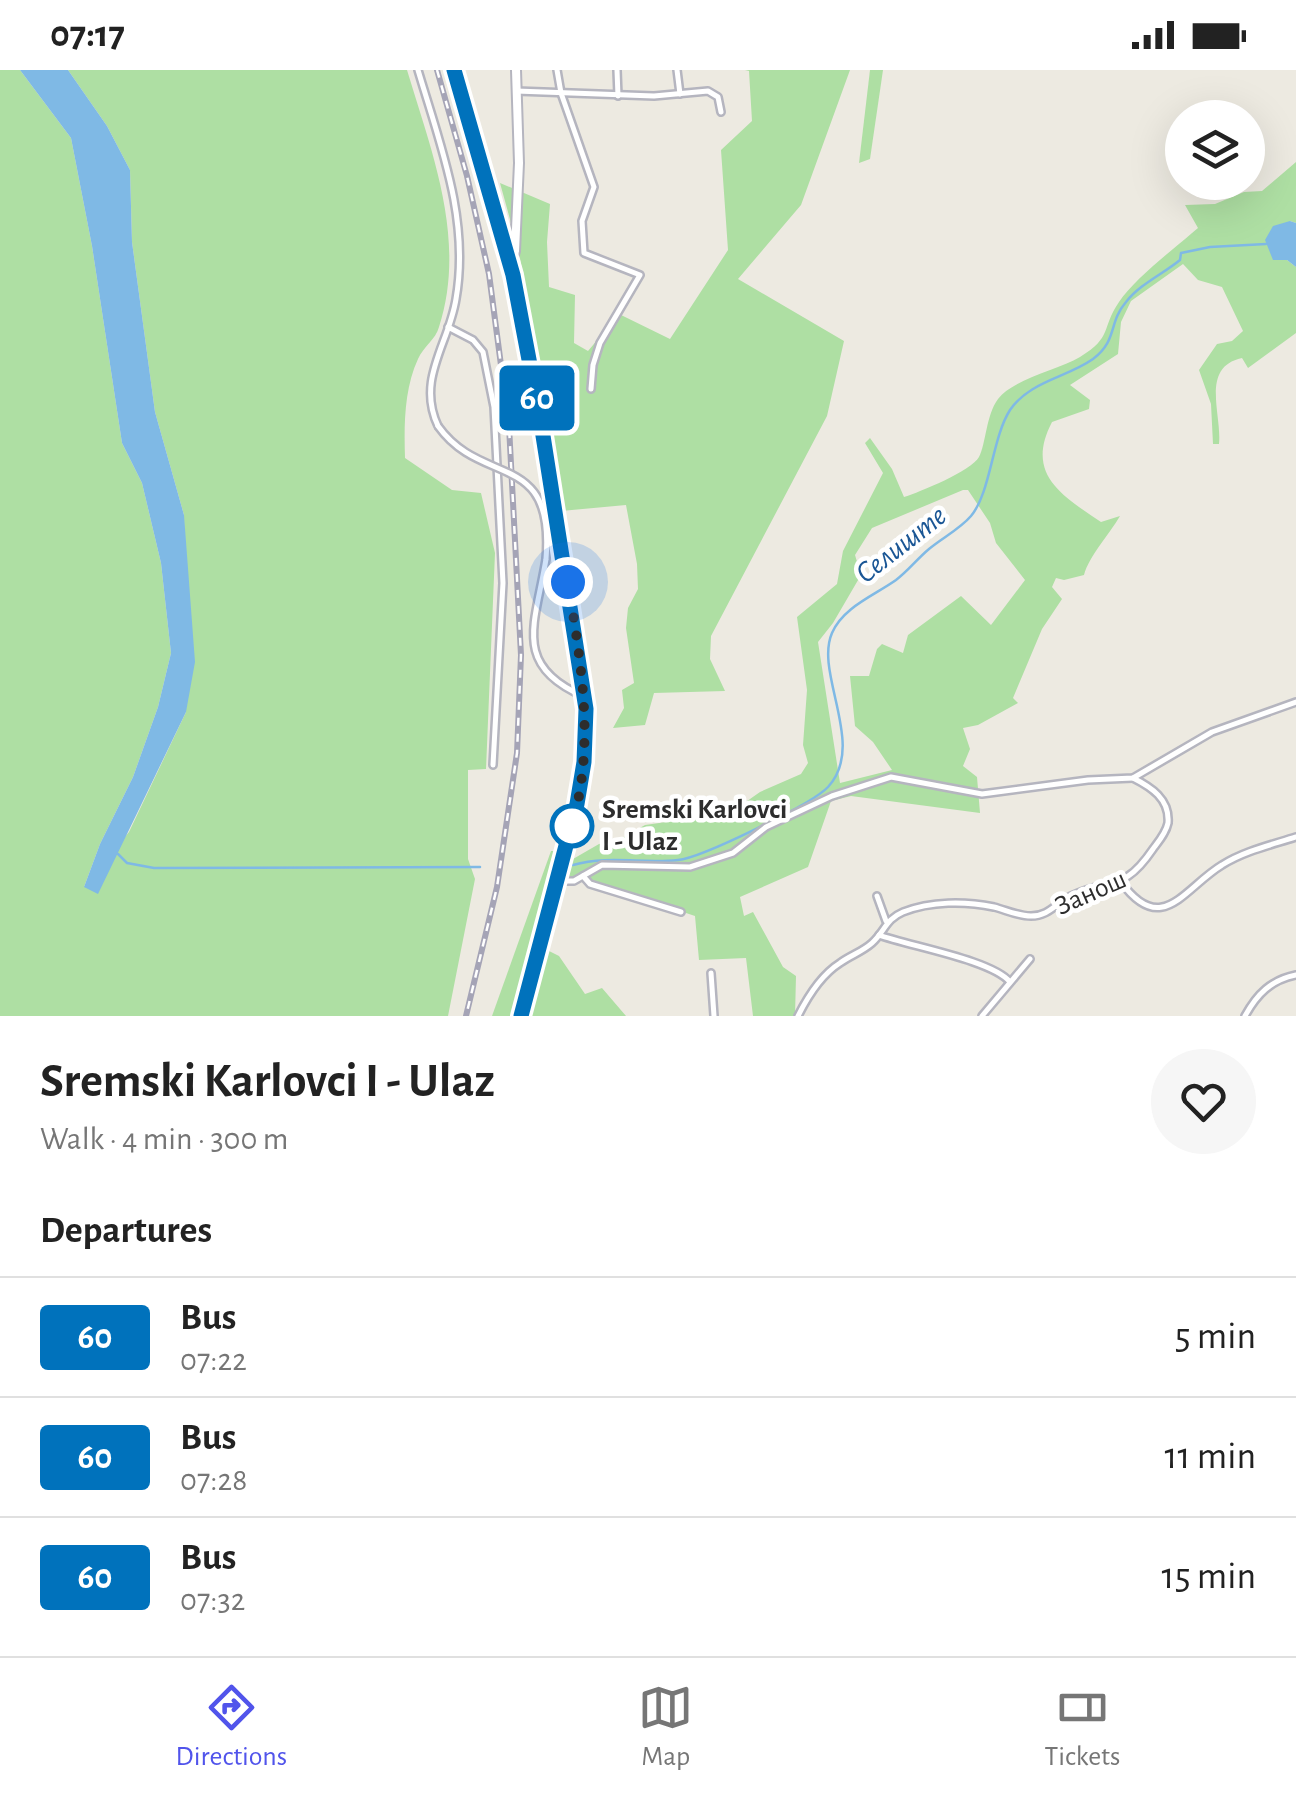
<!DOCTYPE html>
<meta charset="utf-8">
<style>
body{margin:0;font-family:"Alegreya Sans",sans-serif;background:#f6f6f6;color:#222;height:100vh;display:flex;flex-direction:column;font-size:38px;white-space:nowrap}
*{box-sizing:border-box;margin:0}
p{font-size:32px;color:#767676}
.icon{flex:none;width:55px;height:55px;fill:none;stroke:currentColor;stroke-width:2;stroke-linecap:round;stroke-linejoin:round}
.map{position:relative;height:946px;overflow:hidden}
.details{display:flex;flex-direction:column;background:#fff;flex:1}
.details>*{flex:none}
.badge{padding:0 20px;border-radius:8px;font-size:35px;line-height:65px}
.tools{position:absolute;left:1165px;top:30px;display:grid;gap:20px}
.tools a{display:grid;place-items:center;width:100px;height:100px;border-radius:50%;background:#fff;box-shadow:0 10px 40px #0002;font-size:50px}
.you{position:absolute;width:50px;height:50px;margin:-25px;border:8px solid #fff;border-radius:50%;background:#1a73e8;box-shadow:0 0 0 15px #1a73e833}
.map>.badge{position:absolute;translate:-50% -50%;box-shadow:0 0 0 5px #fff}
h2{padding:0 40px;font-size:38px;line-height:90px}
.round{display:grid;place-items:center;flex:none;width:105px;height:105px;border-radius:52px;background:#f6f6f6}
.head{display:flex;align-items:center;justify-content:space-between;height:170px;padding:0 40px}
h1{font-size:48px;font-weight:700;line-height:75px}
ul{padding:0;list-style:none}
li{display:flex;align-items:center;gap:30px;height:120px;padding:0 40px;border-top:2px solid #e0e0e0}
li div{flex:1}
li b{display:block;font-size:38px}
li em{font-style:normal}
li .badge{min-width:110px;font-weight:700;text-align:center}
.status{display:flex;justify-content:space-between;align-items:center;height:70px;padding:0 50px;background:#fff;direction:ltr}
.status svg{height:28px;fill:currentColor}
.tabs{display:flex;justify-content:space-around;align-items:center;height:140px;border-top:2px solid #e0e0e0;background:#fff;font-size:28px;color:#767676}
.tabs a{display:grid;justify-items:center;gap:5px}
.tabs .current{color:#5154eb}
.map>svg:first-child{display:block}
.green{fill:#aedfa3;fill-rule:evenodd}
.water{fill:#7fb9e5}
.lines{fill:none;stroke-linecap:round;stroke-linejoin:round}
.stream{stroke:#7fb9e5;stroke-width:2.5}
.minor-casing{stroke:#b5b5bf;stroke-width:10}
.tertiary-casing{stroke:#b5b5bf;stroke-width:12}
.secondary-casing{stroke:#b5b5bf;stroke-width:12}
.minor{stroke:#fff;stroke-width:5}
.tertiary{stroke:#fff;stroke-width:8}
.secondary{stroke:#fff;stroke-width:8}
.rail-casing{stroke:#a5a4b6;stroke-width:6}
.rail{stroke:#fff;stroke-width:2.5;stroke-dasharray:8;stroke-linecap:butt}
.minor-bridge-casing{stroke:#b5b5bf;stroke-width:10;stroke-linecap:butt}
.minor-bridge{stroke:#fff;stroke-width:5}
.line-casing{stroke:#fff;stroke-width:22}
.line{stroke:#0072bc;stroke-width:15}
.walk{stroke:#2d2d2d;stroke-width:10;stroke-dasharray:0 18}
.stop-dot{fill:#fff;stroke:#0072bc;stroke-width:5}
.labels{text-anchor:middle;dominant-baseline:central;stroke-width:9;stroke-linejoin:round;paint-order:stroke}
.stop-label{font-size:28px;font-weight:bold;fill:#2d2d2d;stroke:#fff;text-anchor:start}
.street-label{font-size:28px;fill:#2d2d2d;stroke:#fff}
.water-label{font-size:30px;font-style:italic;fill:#1a5695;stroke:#fff}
</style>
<div class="status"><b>07:17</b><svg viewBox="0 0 49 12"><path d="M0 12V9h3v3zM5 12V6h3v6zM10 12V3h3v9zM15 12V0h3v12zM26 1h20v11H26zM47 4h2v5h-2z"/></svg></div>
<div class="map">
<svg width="1296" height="946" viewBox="0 0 1296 946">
<rect width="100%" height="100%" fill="#edeae1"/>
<g class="green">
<path d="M0,0H20L71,68L92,176L122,373L142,413L161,493L171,583L158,637L133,707L100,774L84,817L129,762L186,642L184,445L155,342L132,172L130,100L107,56L68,0H407C432,83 467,170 439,257C436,269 423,277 418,289C404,319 404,356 405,388L452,420L481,423L495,483L486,699L468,700V789L475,809L448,946H0Z"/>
<polygon points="745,0 850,0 801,135 738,209 844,271 827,346 711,566 710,589 725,621 654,623 645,655 613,658 624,638 622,620 634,613 626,558 628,538 638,519 637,494 626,435 561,441 519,182 500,113 550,134 547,172 549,217 575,225 574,273 588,281 619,244 670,269 728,180 721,80 752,51 749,1"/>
<polygon points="870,0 883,0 870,89 859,93"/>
<path d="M1296,92V153L1290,151L1287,190L1296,197V263L1248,298L1242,288C1200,297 1222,344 1219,374H1213L1211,334L1199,300L1217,274L1232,271L1243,261L1222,217L1198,210L1183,194L1131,231L1121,252L1118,284L1070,315L1090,330L1089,339L1052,352C1025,404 1061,425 1101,452L1120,446C1109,465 1089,486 1084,505L1064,510L1056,508L1052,517L1062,529L1042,559L1013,628L1018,633L978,655L963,658L970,679L963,696L977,707L980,743L851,726L831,731L808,797L740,827L744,846L753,842L783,897L796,906L795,946H753L746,888L699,890L695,846L608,817L564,807L573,789L599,774L624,767L645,755L730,743L760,722L801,704L808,693L803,675L807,620L797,547L837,514L843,481L883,403L865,373L870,368L892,399L904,427C920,422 971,401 979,387C986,374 986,345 998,329C1013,309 1058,300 1080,287C1113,267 1101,258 1119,232C1135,208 1175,178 1198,158L1185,135L1215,134L1244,122L1262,121ZM963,420H968L990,453L996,473L1025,510L991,555L961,526L908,565L903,583L882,574L877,579L869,606H850L855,656L873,672L892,700L840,713L818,572L833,553L861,505L855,485L872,458Z"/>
<polygon points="551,781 559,781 516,946 492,946"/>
<polygon points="543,878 559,886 585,924 602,918 626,946 528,946"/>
</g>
<g class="water">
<polygon points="20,0 68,0 107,56 130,100 132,172 155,342 184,445 195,592 186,642 98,824 84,817 100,774 133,707 158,637 171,583 161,493 142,413 122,373 92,176 71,68"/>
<polygon points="1290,151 1296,153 1296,197 1287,190 1273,190 1265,170 1273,156"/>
</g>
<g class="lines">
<g class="stream">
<polyline points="118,784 127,793 154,798 480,797"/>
<path d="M573,795C609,785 643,794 678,790C701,788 812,734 828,717C867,675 814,604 832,563C843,537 875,525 896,510C908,501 917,489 929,479C942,468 960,459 971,446C991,422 992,368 1010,340C1030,311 1066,308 1093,289C1118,270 1108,253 1126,232C1140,214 1163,204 1180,190L1181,183L1210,177L1266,174"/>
</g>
<g class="minor-casing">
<g id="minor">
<path d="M418,0C440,74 470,150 456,229C449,274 416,309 438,356"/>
<polyline points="557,0 561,23 594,117 582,151 584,183 640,205 600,273 593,295 591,319"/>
<polyline points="617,0 618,26"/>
<polyline points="677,0 680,24"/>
<polyline points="516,21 654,26 708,21 718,27 721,42"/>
<polyline points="448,257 473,270 483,282 494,337 503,513 493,695"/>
<path d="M546,489C536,552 511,595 583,626"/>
<polyline points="583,806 590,814 681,842"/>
<polyline points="556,811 574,811 602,795 690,797 733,783 766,757 832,726 891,707 982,724 1088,710 1133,708 1212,662 1296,632"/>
<path d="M1121,812C1162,868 1184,818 1222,795C1244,781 1271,775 1296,767"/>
<polyline points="877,826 886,851"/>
<path d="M879,865C909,876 992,890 1010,912"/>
<polyline points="711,903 714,946"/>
<path d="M798,946C808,926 821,905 840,893C851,885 862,882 872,873C885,861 886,849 903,842C931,831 965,831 994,837C1006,840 1018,846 1031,846C1049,846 1056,833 1071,826C1113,806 1123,823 1153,779C1159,771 1166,763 1168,753C1170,729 1151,717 1133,708"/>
<polyline points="982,946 1030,889"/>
<path d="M1245,946C1257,924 1271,910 1296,905"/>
</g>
</g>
<g class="tertiary-casing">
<polyline id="tertiary" points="511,195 515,181 519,93 516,0"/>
</g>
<g class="secondary-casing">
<polyline id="secondary" points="454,0 513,205 568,516 586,641 584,693 577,734 521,946"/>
</g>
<use href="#minor" class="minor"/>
<use href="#tertiary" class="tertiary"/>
<use href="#secondary" class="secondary"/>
<g class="rail-casing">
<polyline id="rail" points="437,0 467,106 489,204 509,356 521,585 517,683 497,817 466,946"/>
</g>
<use href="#rail" class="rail"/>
<g class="minor-bridge-casing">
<path id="minor-bridge" d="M438,356C482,418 555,379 546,489"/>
</g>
<use href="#minor-bridge" class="minor-bridge"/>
</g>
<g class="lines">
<g class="line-casing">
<polyline id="line" points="454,0 513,205 541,353 586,639 584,692 577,734 521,946"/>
</g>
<use href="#line" class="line"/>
<path class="walk" d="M568,512C582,599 595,675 572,756"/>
</g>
<circle class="stop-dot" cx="572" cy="756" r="20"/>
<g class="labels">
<g class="stop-label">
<text x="602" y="740">Sremski Karlovci<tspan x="602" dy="32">I - Ulaz</tspan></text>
</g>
<g class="street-label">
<text transform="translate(1091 823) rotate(-24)">Занош</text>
</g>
<g class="water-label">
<text transform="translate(901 475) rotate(-38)">Селиште</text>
</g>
</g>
</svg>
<div class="tools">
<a><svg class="icon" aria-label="layers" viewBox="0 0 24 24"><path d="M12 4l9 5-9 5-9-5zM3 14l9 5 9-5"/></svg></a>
</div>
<div class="you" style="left:568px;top:512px"></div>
<b class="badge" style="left:537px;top:328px;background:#0072bc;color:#fff">60</b>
</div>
<section class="details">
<div class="head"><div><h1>Sremski Karlovci I - Ulaz</h1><p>Walk · 4 min · 300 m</p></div><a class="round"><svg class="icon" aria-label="heart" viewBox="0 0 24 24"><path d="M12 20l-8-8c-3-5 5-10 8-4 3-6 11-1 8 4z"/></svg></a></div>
<h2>Departures</h2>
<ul>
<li><span class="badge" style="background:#0072bc;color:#fff">60</span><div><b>Bus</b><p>07:22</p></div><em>5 min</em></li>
<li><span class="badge" style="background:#0072bc;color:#fff">60</span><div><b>Bus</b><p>07:28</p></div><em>11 min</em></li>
<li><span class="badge" style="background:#0072bc;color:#fff">60</span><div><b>Bus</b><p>07:32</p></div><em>15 min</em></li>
</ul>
</section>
<nav class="tabs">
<a class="current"><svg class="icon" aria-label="directions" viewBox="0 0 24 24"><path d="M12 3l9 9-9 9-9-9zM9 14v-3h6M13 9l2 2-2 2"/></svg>Directions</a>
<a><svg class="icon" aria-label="map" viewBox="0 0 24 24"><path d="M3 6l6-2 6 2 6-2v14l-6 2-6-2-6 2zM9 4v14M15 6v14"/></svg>Map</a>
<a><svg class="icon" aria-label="tickets" viewBox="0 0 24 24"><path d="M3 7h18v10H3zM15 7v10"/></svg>Tickets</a>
</nav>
